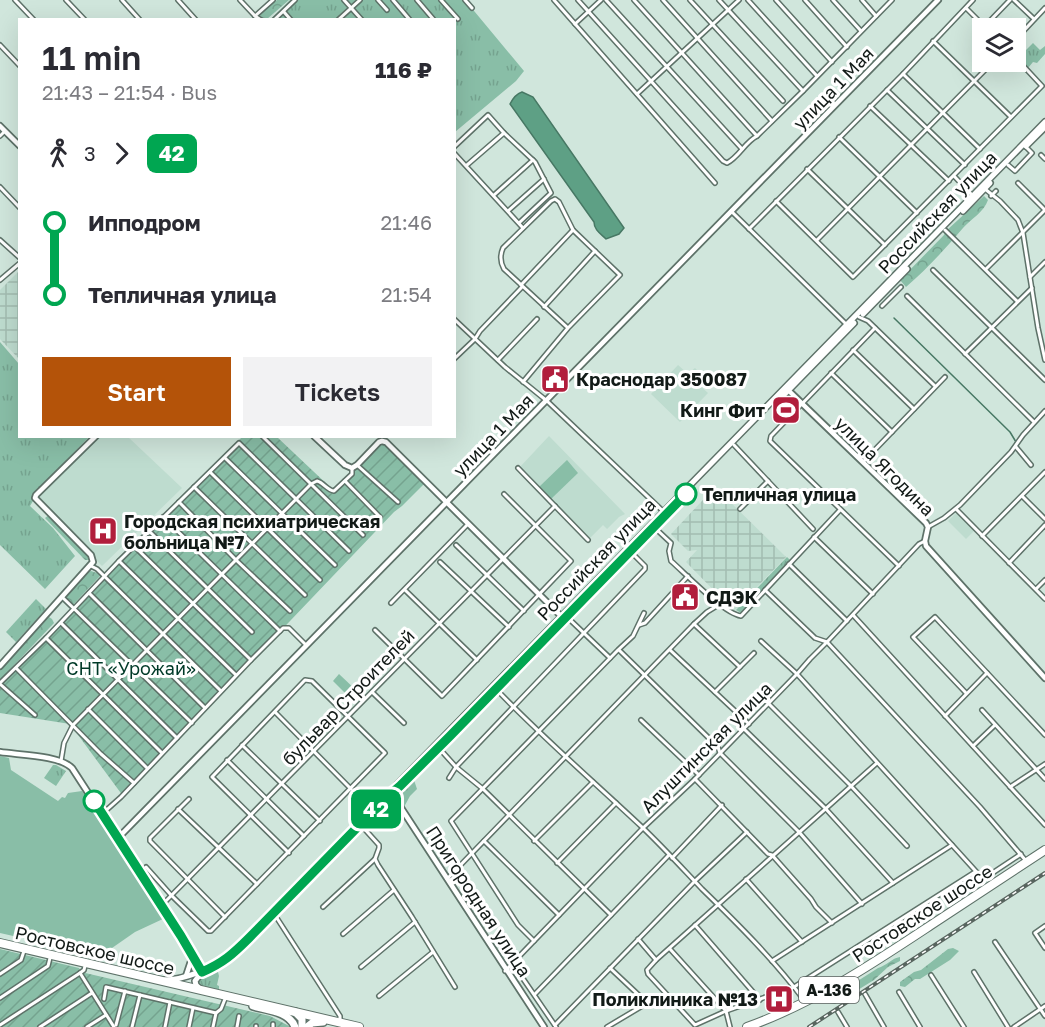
<!DOCTYPE html>
<meta charset="utf-8">
<style>
body{margin:0;font-family:"Golos Text",sans-serif;background:#f2f2f3;color:#2b2b33;height:100vh;display:flex;flex-direction:column;font-size:22px;white-space:nowrap}
*{box-sizing:border-box;margin:0}
p{font-size:20px;color:#7c7c81}
.icon{flex:none;width:33px;height:33px;fill:none;stroke:currentColor;stroke-width:2;stroke-linecap:round;stroke-linejoin:round}
.map{position:relative;flex:1;overflow:hidden}
.details{position:absolute;left:18px;top:18px;width:438px;height:420px;display:flex;flex-direction:column;background:#fff;border-radius:0px;box-shadow:0 6px 24px #0002}
.details>*{flex:none}
.badge{padding:0 12px;border-radius:9px;font-size:21px;line-height:39px}
.fabs{position:absolute;left:972px;top:18px;display:grid;gap:12px}
.fabs a{display:grid;place-items:center;width:54px;height:54px;border-radius:0px;background:#fff;box-shadow:0 6px 24px #0002;font-size:30px}
.map>.badge{position:absolute;translate:-50% -50%;box-shadow:0 0 0 3px #fff}
.legs{display:flex;align-items:center;gap:9px;height:66px;padding:0 24px;font-size:20px}
.legs p{margin-inline-start:auto}
.overview{display:flex;align-items:center;justify-content:space-between;height:102px;padding:0 24px}
h1{font-size:33px;font-weight:600;line-height:45px}
.button{display:flex;gap:12px;margin-top:auto;padding:12px 24px}
.button a{flex:1;height:69px;border-radius:0px;background:#b45309;color:#fff;font-size:24px;font-weight:600;line-height:69px;text-align:center}
.button a+a{background:#f2f2f3;color:#2b2b33}
ul{padding:0 24px;list-style:none}
li{display:flex;align-items:center;gap:21px;height:72px;font-size:22px}
li i{display:grid;place-items:center;width:9px;height:100%;margin:0 8px;background:currentColor}
li i::after{content:'';width:15px;height:15px;margin:-8px;border:4px solid;border-radius:50%;background:#fff}
li p{margin-inline-start:auto}
li:first-child i{background:linear-gradient(#0000 50%,currentColor 0)}
li:last-child i{background:linear-gradient(currentColor 50%,#0000 0)}
.map>svg:first-child{display:block}
.built{fill:#bedccf}
.industrial{fill:url(#industrial-grid)}
.grass{fill:url(#grass-tufts)}
.forest{fill:url(#forest-crowns)}
.park{fill:#89bea7}
.garden{fill:url(#garden-furrows)}
.water{fill:#5ea085;stroke:#477864;stroke-width:1.5}
.lines{fill:none;stroke-linecap:round;stroke-linejoin:round}
.stream{stroke:#477864;stroke-width:1.5}
.minor-casing{stroke:#5e7269;stroke-width:6}
.tertiary-casing{stroke:#5e7269;stroke-width:8}
.secondary-casing{stroke:#5e7269;stroke-width:8}
.primary-casing{stroke:#5e7269;stroke-width:10}
.trunk-casing{stroke:#5e7269;stroke-width:10}
.minor{stroke:#fff;stroke-width:3}
.tertiary{stroke:#fff;stroke-width:4.5}
.secondary{stroke:#fff;stroke-width:5}
.primary{stroke:#fff;stroke-width:7}
.trunk{stroke:#fff;stroke-width:8}
.rail-casing{stroke:#58655f;stroke-width:4}
.rail{stroke:#fff;stroke-width:1.5;stroke-dasharray:4.5;stroke-linecap:butt}
.line-1-casing{stroke:#fff;stroke-width:14}
.line-1{stroke:#00a651;stroke-width:9}
.stop-1-dot{fill:#fff;stroke:#00a651;stroke-width:3}
.labels{text-anchor:middle;dominant-baseline:central;stroke-width:6;stroke-linejoin:round;paint-order:stroke}
.shield{fill:#fff;stroke:#595f5d;stroke-width:1.5}
.shield-label{font-size:16px;font-weight:bold;fill:#121a17}
.street-label{font-size:18px;fill:#121a17;stroke:#fff}
.poi-label{font-size:18px;font-weight:bold;fill:#121a17;stroke:#fff;text-anchor:start}
.stop-label{font-size:18px;font-weight:bold;fill:#121a17;stroke:#fff;text-anchor:start}
.park-label{font-size:18px;fill:#003a28;stroke:#fff}
</style>
<div class="map">
<svg width="1045" height="1027" viewBox="0 0 1045 1027">
<defs>
<pattern id="industrial-grid" width="8" height="8" patternUnits="userSpaceOnUse" patternTransform="scale(1.5)"><rect width="8" height="8" fill="#bedccf"/><path d="M0 4h8M4 0v8" fill="none" stroke="#a2bcb1"/></pattern>
<pattern id="grass-tufts" width="24" height="20" patternUnits="userSpaceOnUse" patternTransform="scale(1.5)"><rect width="24" height="20" fill="#89bea7"/><path d="M3 7l-1-3M5 7V3M7 7l1-3M15 17l-1-3M17 17v-4M19 17l1-3" fill="none" stroke="#75a38f"/></pattern>
<pattern id="forest-crowns" width="20" height="18" patternUnits="userSpaceOnUse" patternTransform="scale(1.5)"><rect width="20" height="18" fill="#89bea7"/><path d="M2 6a3 3 0 1 1 6 0M12 15a3 3 0 1 1 6 0" fill="none" stroke="#75a38f"/></pattern>
<pattern id="garden-furrows" width="10" height="10" patternUnits="userSpaceOnUse" patternTransform="scale(1.5)"><rect width="10" height="10" fill="#89bea7"/><path d="M-1 1l2-2M0 10L10 0M9 11l2-2" fill="none" stroke="#75a38f"/></pattern>
</defs>
<rect width="100%" height="100%" fill="#d0e6dc"/>
<g class="built">
<polygon points="678,365 688,374 695,368 705,378 699,385 708,393 680,422 651,394"/>
<polygon points="549,436 625,514 619,517 607,529 603,525 589,539 520,467"/>
<polygon points="97,437 128,437 182,488 102,566 37,499 37,497"/>
<polygon points="957,512 975,530 966,539 948,521"/>
</g>
<g class="industrial">
<polygon points="19,271 19,359 0,339 0,290"/>
<polygon points="715,487 786,557 734,611 686,562 697,550 688,551 671,534"/>
</g>
<g class="grass">
<polygon points="290,0 465,0 524,71 516,81 455,132 454,20 270,20"/>
<polygon points="1033,43 1040,50 1045,46 1045,54 1037,63 1033,62 1028,68 1019,59 1019,57"/>
<polygon points="0,342 19,364 20,436 89,437 34,494 33,501 30,506 53,528 75,556 45,589 0,545"/>
<polygon points="787,557 791,561 741,613 736,610"/>
<polygon points="36,599 46,609 16,642 6,632"/>
<polygon points="53,765 56,765 66,771 56,786 44,778"/>
<polygon points="413,777 417,789 410,796 404,807 399,796 402,789"/>
<path d="M213,971L218,972L219,976L217,985L219,986V992C210,990 199,990 198,980C203,974 206,972 213,971Z"/>
</g>
<g class="forest">
<polygon points="277,0 289,0 267,19 255,20 263,11"/>
<path d="M984,196L988,200C984,212 971,219 963,228C945,249 927,269 906,287L900,280L944,235L946,231Z"/>
<polygon points="49,515 88,555 89,559 88,560 85,560 45,518"/>
<polygon points="91,571 97,573 100,576 73,605 65,597 87,572"/>
<polygon points="49,617 52,619 54,623 0,680 0,669 45,620"/>
<polygon points="953,948 959,951 950,960 920,979 915,979 905,987 900,986 900,982 914,972 921,970 948,949"/>
<path d="M900,957V961L888,967L874,980L835,1004L830,1003L828,1000L878,968C886,966 892,958 900,957Z"/>
</g>
<g class="park">
<polygon points="567,460 578,473 551,499 539,487"/>
<polygon points="339,674 357,691 350,698 333,681"/>
<polygon points="0,756 9,758 11,770 58,801 62,797 65,798 68,793 82,791 165,918 135,932 112,948 88,950 63,945 62,947 0,933"/>
</g>
<g class="garden">
<polygon points="242,437 277,437 331,488 334,489 380,443 385,442 424,481 424,484 402,506 394,512 123,796 70,724 0,713 0,683"/>
<polygon points="0,949 79,968 81,972 270,1016 291,1027 0,1027"/>
</g>
<path class="water" d="M522,92L533,97L624,228L619,234L606,239C601,234 594,230 594,222L510,104C513,98 516,94 522,92Z"/>
<g class="lines">
<polyline class="stream" points="894,318 1010,432 1016,442 1015,443"/>
<g class="minor-casing">
<g id="minor">
<polyline points="15,0 34,20"/>
<polyline points="66,0 85,20"/>
<polyline points="122,0 140,20"/>
<polyline points="178,0 196,20"/>
<polyline points="240,0 255,16 261,20"/>
<polyline points="344,0 362,20"/>
<polyline points="378,0 387,10"/>
<polyline points="393,0 410,20"/>
<polyline points="417,0 434,20"/>
<polyline points="441,0 458,19"/>
<polyline points="465,0 472,8"/>
<polyline points="554,0 715,183"/>
<path d="M578,0L723,161L727,163C739,157 745,142 757,136L803,91L892,0"/>
<polyline points="606,0 742,149"/>
<polyline points="634,0 757,136"/>
<polyline points="663,0 772,121"/>
<polyline points="690,0 783,101"/>
<polyline points="719,0 803,91"/>
<polyline points="748,0 817,76"/>
<polyline points="776,0 832,62"/>
<polyline points="805,0 847,47"/>
<polyline points="833,0 861,31"/>
<polyline points="862,0 876,16"/>
<polyline points="1014,0 1034,19"/>
<polyline points="966,8 986,28"/>
<polyline points="284,12 291,20"/>
<polyline points="255,16 273,0"/>
<polyline points="274,20 295,0"/>
<polyline points="338,20 360,0"/>
<polyline points="575,24 601,0"/>
<polyline points="984,27 1010,0"/>
<polyline points="1016,39 1045,8"/>
<polyline points="933,41 1011,117"/>
<polyline points="0,45 20,66"/>
<polyline points="903,74 980,149"/>
<polyline points="887,90 965,165"/>
<polyline points="637,94 739,0"/>
<polyline points="870,106 949,181"/>
<polyline points="0,136 5,131"/>
<polyline points="839,137 917,213"/>
<polyline points="454,147 488,115 504,133 535,162 551,193 519,223"/>
<polyline points="454,153 523,228"/>
<polyline points="1041,155 1045,159"/>
<polyline points="467,165 504,133"/>
<polyline points="1008,165 1015,171 1032,153 1026,147"/>
<polyline points="807,169 885,245"/>
<polyline points="954,176 973,196"/>
<polyline points="1018,183 1045,210"/>
<polyline points="0,187 20,208"/>
<polyline points="985,189 1000,201 1018,220 1023,233 1038,328 1045,360"/>
<polyline points="494,195 533,160"/>
<polyline points="991,196 996,191"/>
<polyline points="776,201 853,277 1042,86 1016,58"/>
<polyline points="508,211 544,179"/>
<polyline points="731,211 846,324"/>
<polyline points="749,229 903,74 973,0"/>
<polyline points="945,230 1017,301"/>
<polyline points="0,240 20,258"/>
<polyline points="817,240 993,62"/>
<polyline points="986,269 1045,210"/>
<polyline points="933,270 1045,380"/>
<polyline points="1030,277 1045,262"/>
<polyline points="0,280 20,263"/>
<polyline points="521,285 573,230"/>
<polyline points="907,296 1034,422"/>
<polyline points="882,306 901,287"/>
<polyline points="544,307 595,251"/>
<polyline points="859,317 868,321 935,386"/>
<polyline points="454,319 505,367 547,401 666,514"/>
<polyline points="875,328 771,436 770,441 899,566"/>
<polyline points="853,350 914,409"/>
<polyline points="965,354 1032,288"/>
<polyline points="454,359 475,339 480,331 522,287"/>
<polyline points="498,360 537,319"/>
<polyline points="831,373 892,432"/>
<path d="M523,382L568,328L620,275L573,230L559,202L555,199L551,201L503,248C500,255 500,262 504,269L568,328"/>
<polyline points="262,436 363,535"/>
<polyline points="734,445 813,529"/>
<polyline points="1016,447 1031,465"/>
<polyline points="225,458 335,565"/>
<polyline points="863,462 945,377"/>
<polyline points="357,465 398,502"/>
<polyline points="518,468 588,540"/>
<polyline points="210,472 320,580"/>
<polyline points="345,481 380,517"/>
<polyline points="194,487 305,595"/>
<polyline points="1022,496 1045,519"/>
<polyline points="179,502 236,560 290,611"/>
<polyline points="740,509 768,481"/>
<polyline points="956,509 1045,599"/>
<polyline points="163,517 280,631"/>
<path d="M654,527L671,543L669,551L671,561C686,574 723,613 741,616L840,510"/>
<polyline points="928,527 944,518 960,505 1011,452 1023,435 1045,411"/>
<polyline points="149,531 252,632"/>
<polyline points="982,536 1045,472"/>
<polyline points="814,537 873,594"/>
<polyline points="456,545 524,611"/>
<polyline points="134,546 251,660"/>
<polyline points="119,561 236,675"/>
<polyline points="440,562 509,627"/>
<polyline points="1009,563 1045,525"/>
<polyline points="789,564 847,621"/>
<polyline points="91,566 97,569 221,691"/>
<polyline points="1036,589 1045,580"/>
<polyline points="405,590 477,660"/>
<polyline points="765,590 815,638 827,642 980,807 1027,862"/>
<polyline points="89,593 205,708"/>
<polyline points="62,597 192,723"/>
<polyline points="391,603 468,524"/>
<polyline points="853,615 1045,825"/>
<polyline points="566,616 610,658"/>
<polyline points="61,623 177,738"/>
<polyline points="694,624 740,667"/>
<polyline points="639,625 645,623 688,576"/>
<polyline points="375,630 442,696 571,561 504,494"/>
<polyline points="46,638 162,753"/>
<polyline points="761,641 797,674 982,878 991,874 1021,854"/>
<polyline points="619,650 718,747 720,753 799,832 862,904"/>
<polyline points="670,650 749,724"/>
<polyline points="16,668 101,754 134,783"/>
<polyline points="0,683 46,638 119,561 239,443 349,551"/>
<polyline points="0,684 35,715"/>
<path d="M496,689C542,737 593,781 642,827C663,847 682,868 702,889C738,924 774,960 804,1000L803,1001"/>
<polyline points="372,692 404,723"/>
<polyline points="715,692 754,653"/>
<polyline points="966,693 913,637 935,617 1045,735"/>
<polyline points="768,703 850,785 907,846"/>
<polyline points="88,709 147,768"/>
<polyline points="982,710 1045,779"/>
<polyline points="275,712 351,789"/>
<polyline points="945,716 987,673"/>
<polyline points="641,720 699,775"/>
<polyline points="744,729 825,808 893,883"/>
<polyline points="242,745 320,821"/>
<polyline points="973,746 995,725"/>
<polyline points="438,747 456,767 483,789 611,915"/>
<polyline points="227,760 304,836"/>
<path d="M61,761L64,743L73,725L311,484L317,481C324,483 327,490 334,491L352,474V468"/>
<polyline points="877,763 656,960 647,970 648,974 695,1025 726,1011 794,987 975,872"/>
<polyline points="449,778 456,767 645,569 645,566 630,551"/>
<polyline points="695,779 768,854 772,855 811,899 816,907 832,923"/>
<polyline points="1010,787 1045,764"/>
<polyline points="189,799 150,838 150,841 225,917"/>
<polyline points="178,809 257,884"/>
<polyline points="102,814 121,797 251,660 283,628 289,628 306,645"/>
<polyline points="360,824 379,845 379,848 375,859 378,865 412,917 455,987"/>
<polyline points="484,841 559,915"/>
<polyline points="534,841 593,782"/>
<polyline points="672,858 722,805"/>
<polyline points="557,863 616,803"/>
<polyline points="146,867 171,895 208,931 211,931 383,755 385,753 312,681 305,680 212,777 289,853"/>
<polyline points="447,879 694,624 707,612 720,604"/>
<polyline points="746,879 802,942"/>
<polyline points="161,906 555,506"/>
<polyline points="323,907 375,859"/>
<polyline points="273,912 340,1016 340,1022"/>
<polyline points="695,925 760,1000"/>
<polyline points="1045,926 1035,933 1045,948"/>
<polyline points="343,934 394,890"/>
<polyline points="638,939 656,960"/>
<polyline points="534,941 518,925 451,821 618,650 633,636 644,613"/>
<polyline points="995,942 1045,1016"/>
<polyline points="670,949 726,1011 730,1027"/>
<polyline points="772,961 952,845"/>
<polyline points="513,964 556,1027"/>
<polyline points="85,966 84,970 80,973 114,1027"/>
<polyline points="361,967 415,922"/>
<polyline points="505,971 643,828 695,779 797,674 810,659 827,642 919,544 925,541"/>
<polyline points="974,972 1008,1027"/>
<polyline points="0,974 21,960 24,951"/>
<polyline points="931,975 964,1027"/>
<polyline points="899,992 920,1027"/>
<polyline points="535,994 669,855"/>
<polyline points="865,994 884,1027"/>
<polyline points="379,996 433,952"/>
<polyline points="0,998 48,966 50,958"/>
<polyline points="104,999 106,987 216,1013"/>
<polyline points="838,1012 847,1027"/>
<polyline points="0,1025 80,973"/>
<polyline points="116,1025 125,991"/>
<polyline points="555,1025 695,881 747,832"/>
<polyline points="40,1027 92,993"/>
<polyline points="87,1027 106,1015"/>
<polyline points="132,1027 140,995"/>
<polyline points="165,1027 170,1002"/>
<polyline points="189,1027 193,1008"/>
<polyline points="213,1027 216,1013 221,1009 225,999"/>
<polyline points="237,1027 239,1016"/>
<polyline points="256,1027 256,1026"/>
<polyline points="273,1027 273,1024"/>
<polyline points="607,1027 644,1005 644,1000 610,968"/>
<polyline points="1014,1027 1045,1006"/>
</g>
</g>
<g class="tertiary-casing">
<g id="tertiary">
<polyline points="0,126 20,146"/>
<polyline points="788,390 926,523 928,527 925,541 926,546 1045,678"/>
<polyline points="314,436 345,465 352,468 357,465 379,442 382,441 386,442 561,616 564,617"/>
<polyline points="0,666 93,562 91,555 35,498 36,495 96,436"/>
<path d="M0,752C18,755 59,755 72,768L181,936L202,972"/>
<polyline points="390,791 544,1027"/>
<polyline points="118,838 938,0"/>
<polyline points="186,976 193,955"/>
</g>
</g>
<g class="secondary-casing">
<g id="secondary">
<polyline points="1026,146 1045,127"/>
<polyline points="963,211 990,183"/>
<polyline points="863,314 907,269"/>
<polyline points="775,404 854,323"/>
<polyline points="556,626 663,517"/>
<path d="M165,980C183,980 214,968 227,957C234,951 241,943 248,937L1045,122"/>
<polyline points="199,988 196,985 195,981 202,972"/>
</g>
</g>
<g class="primary-casing">
<g id="primary">
<path d="M253,1006C267,1010 289,1011 295,1027"/>
<polyline points="295,1012 302,1019 302,1027"/>
<polyline points="307,1027 312,1023 323,1022"/>
</g>
</g>
<g class="trunk-casing">
<g id="trunk">
<polyline points="0,943 359,1027"/>
<path d="M747,1027C814,1003 872,964 931,925C969,900 1007,875 1045,850"/>
</g>
</g>
<use href="#minor" class="minor"/>
<use href="#tertiary" class="tertiary"/>
<use href="#secondary" class="secondary"/>
<use href="#primary" class="primary"/>
<use href="#trunk" class="trunk"/>
<g class="rail-casing">
<polyline id="rail" points="809,1027 1045,873"/>
</g>
<use href="#rail" class="rail"/>
</g>
<g class="lines">
<g class="line-1-casing">
<path id="line-1" d="M94,801L181,936L202,972C223,963 233,954 249,938L386,798L400,786L450,736L686,494"/>
</g>
<use href="#line-1" class="line-1"/>
</g>
<defs>
<g id="civic-square" transform="scale(1.5)"><rect x="-9" y="-9" width="18" height="18" rx="4" fill="#b11e3c" stroke="#fff"/><path d="M-.6-6.5H3V-4.5H.6V-3L4-1V1h2V6H-6V1h2V-1L-.6-3ZM-1.2 2.5V6h2.4V2.5Z" fill="#fff"/></g>
<g id="stadium-square" transform="scale(1.5)"><rect x="-9" y="-9" width="18" height="18" rx="4" fill="#b11e3c" stroke="#fff"/><path d="M0-5a6.5 5 0 1 0 0 10a6.5 5 0 1 0 0-10ZM-3.5-1.8h7v3.6h-7Z" fill="#fff"/></g>
<g id="hospital-square" transform="scale(1.5)"><rect x="-9" y="-9" width="18" height="18" rx="4" fill="#b11e3c" stroke="#fff"/><path d="M-5-5h3v3.5h4V-5h3V5h-3V1.5h-4V5h-3Z" fill="#fff"/></g>
</defs>
<g fill-rule="evenodd">
<use href="#civic-square" x="555" y="379"/>
<use href="#stadium-square" x="786" y="410"/>
<use href="#hospital-square" x="103" y="531"/>
<use href="#civic-square" x="685" y="597"/>
<use href="#hospital-square" x="779" y="999"/>
</g>
<g class="stop-1-dot">
<circle cx="686" cy="494" r="10"/>
<circle cx="94" cy="801" r="10"/>
</g>
<g class="labels">
<rect class="shield" x="799" y="977" width="60" height="26" rx="4.5"/>
<g class="shield-label">
<text x="829" y="990">А-136</text>
</g>
<g class="street-label">
<text transform="translate(833 88) rotate(-46)">улица 1 Мая</text>
<text transform="translate(937 212) rotate(-46)">Российская улица</text>
<text transform="translate(493 435) rotate(-46)">улица 1 Мая</text>
<text transform="translate(885 466) rotate(45)">улица Ягодина</text>
<text transform="translate(596 559) rotate(-46)">Российская улица</text>
<text transform="translate(348 697) rotate(-46)">бульвар Строителей</text>
<text transform="translate(706 747) rotate(-45)">Алуштинская улица</text>
<text transform="translate(479 901) rotate(57)">Пригородная улица</text>
<text transform="translate(922 913) rotate(-33)">Ростовское шоссе</text>
<text transform="translate(95 950) rotate(13)">Ростовское шоссе</text>
</g>
<g class="poi-label">
<text x="576" y="379">Краснодар 350087</text>
<text x="765" y="410" text-anchor="end">Кинг Фит</text>
<text x="124" y="521">Городская психиатрическая<tspan x="124" dy="21">больница №7</tspan></text>
<text x="706" y="597">СДЭК</text>
<text x="758" y="999" text-anchor="end">Поликлиника №13</text>
</g>
<g class="stop-label">
<text x="702" y="494">Тепличная улица</text>
</g>
<g class="park-label">
<text x="131" y="668">СНТ «Урожай»</text>
</g>
</g>
</svg>
<div class="fabs">
<a><svg class="icon" aria-label="layers" viewBox="0 0 24 24"><path d="M12 4l9 5-9 5-9-5zM3 14l9 5 9-5"/></svg></a>
</div>
<b class="badge" style="left:376px;top:809px;background:#00a651;color:#fff">42</b>
<section class="details">
<div class="overview"><div><h1>11 min</h1><p>21:43 – 21:54 · Bus</p></div><b>116 ₽</b></div>
<div class="legs"><svg class="icon" aria-label="walk" viewBox="0 0 24 24"><circle cx="13" cy="4" r="2"/><path d="M13 8l-2 6 4 7M11 14l-3 7M7 12l3-4h3l4 4"/></svg>3<svg class="icon" aria-label="forward" viewBox="0 0 24 24"><path d="M9 5l7 7-7 7"/></svg><b class="badge" style="background:#00a651;color:#fff">42</b></div>
<ul>
<li><i style="color:#00a651"></i><b>Ипподром</b><p>21:46</p></li>
<li><i style="color:#00a651"></i><b>Тепличная улица</b><p>21:54</p></li>
</ul>
<div class="button"><a>Start</a><a>Tickets</a></div>
</section>
</div>
